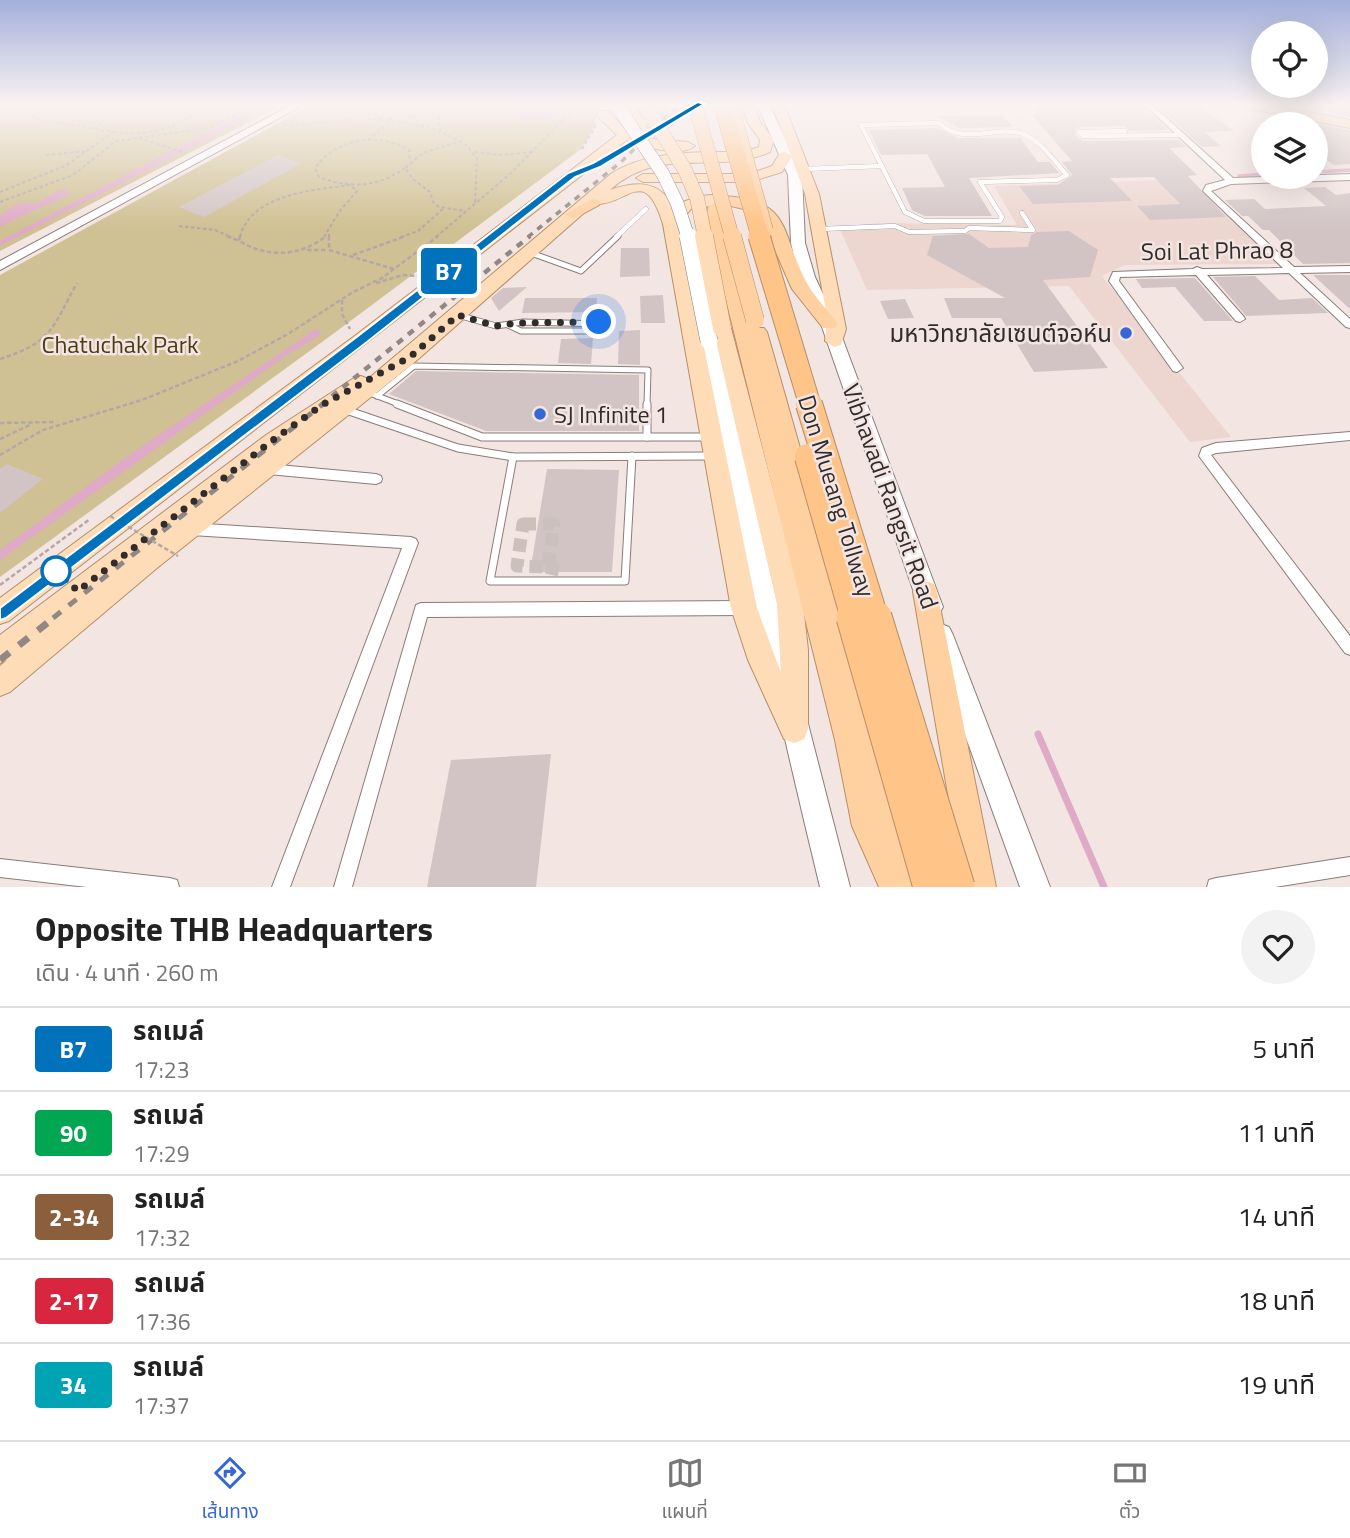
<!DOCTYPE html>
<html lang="th">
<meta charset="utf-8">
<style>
body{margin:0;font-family:"Titillium Web","Noto Sans Thai",sans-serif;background:#f2f2f2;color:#222;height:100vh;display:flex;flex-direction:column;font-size:26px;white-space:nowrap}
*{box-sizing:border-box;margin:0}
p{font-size:23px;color:#767676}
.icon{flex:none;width:38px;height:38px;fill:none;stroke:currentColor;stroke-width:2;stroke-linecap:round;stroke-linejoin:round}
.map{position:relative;height:887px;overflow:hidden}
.details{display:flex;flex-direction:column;background:#fff;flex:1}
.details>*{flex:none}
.badge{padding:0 14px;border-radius:5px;font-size:24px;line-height:46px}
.tools{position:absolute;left:1251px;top:21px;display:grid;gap:14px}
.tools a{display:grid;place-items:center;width:77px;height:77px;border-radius:50%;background:#fff;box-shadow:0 7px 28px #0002;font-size:35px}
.you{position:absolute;width:35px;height:35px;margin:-18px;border:5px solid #fff;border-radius:50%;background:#1a73e8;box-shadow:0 0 0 10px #1a73e833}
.map>.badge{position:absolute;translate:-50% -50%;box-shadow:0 0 0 4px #fff}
.round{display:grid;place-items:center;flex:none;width:74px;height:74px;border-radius:37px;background:#f2f2f2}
.head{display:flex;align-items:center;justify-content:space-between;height:119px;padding:0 35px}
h1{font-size:33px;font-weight:700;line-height:52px}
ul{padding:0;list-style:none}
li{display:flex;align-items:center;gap:21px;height:84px;padding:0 35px;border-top:2px solid #e0e0e0}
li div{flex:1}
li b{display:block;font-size:26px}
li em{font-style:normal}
li .badge{min-width:77px;font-weight:700;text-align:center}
.tabs{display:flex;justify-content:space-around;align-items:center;height:98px;border-top:2px solid #e0e0e0;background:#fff;font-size:19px;color:#767676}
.tabs a{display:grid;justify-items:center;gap:4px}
.tabs .selected{color:#3767d6}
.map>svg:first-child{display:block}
.built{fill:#ecd6cf}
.green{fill:#cfc193}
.water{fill:#dfaac7}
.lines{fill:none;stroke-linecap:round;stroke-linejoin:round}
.stream-far1{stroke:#dfaac7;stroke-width:3.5}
.stream{stroke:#dfaac7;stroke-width:7}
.building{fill:#d2c4c5}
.minor-tunnel{stroke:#ccc0bd;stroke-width:13;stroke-dasharray:13 7;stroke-linecap:butt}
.service-far2-casing{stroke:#897d79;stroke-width:5}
.service-far1-casing{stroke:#897d79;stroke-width:7}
.service-casing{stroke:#897d79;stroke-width:9}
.minor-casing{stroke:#897d79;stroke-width:2}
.tertiary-casing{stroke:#897d79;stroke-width:2}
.secondary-casing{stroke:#897d79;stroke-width:2}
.primary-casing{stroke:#b78f67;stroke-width:2}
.trunk-casing{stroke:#b78f67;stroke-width:2}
.path-far1{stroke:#b3a8a5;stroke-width:2;stroke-dasharray:3.5 2.5;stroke-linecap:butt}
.path{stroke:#b3a8a5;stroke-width:2.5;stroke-dasharray:4.5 2.5;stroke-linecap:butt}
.service-far2{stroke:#fff;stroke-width:4.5}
.service-far1{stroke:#fff;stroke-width:5}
.service{stroke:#fff;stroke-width:7}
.minor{fill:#fff;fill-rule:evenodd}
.tertiary{fill:#fff;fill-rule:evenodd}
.secondary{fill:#fff;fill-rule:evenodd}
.primary{fill:#ffdcb8;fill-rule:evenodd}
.trunk{fill:#ffd0a0;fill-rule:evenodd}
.rail-far3{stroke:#918885;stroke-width:3.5;stroke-dasharray:6 6;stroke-linecap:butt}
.rail-far2{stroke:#918885;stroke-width:4.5;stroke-dasharray:7 7;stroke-linecap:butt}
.rail-far1{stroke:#918885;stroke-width:5;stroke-dasharray:10 10;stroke-linecap:butt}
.rail{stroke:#918885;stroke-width:7;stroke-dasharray:12 12;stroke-linecap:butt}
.secondary-bridge-far1-casing{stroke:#897d79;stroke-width:14;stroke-linecap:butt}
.secondary-bridge-casing{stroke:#897d79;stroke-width:18;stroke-linecap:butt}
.primary-bridge-far1-casing{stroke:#b78f67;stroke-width:15;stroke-linecap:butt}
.primary-bridge-casing{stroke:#b78f67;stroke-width:19;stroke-linecap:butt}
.trunk-bridge-far1-casing{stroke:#b78f67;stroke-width:15;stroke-linecap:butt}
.trunk-bridge-casing{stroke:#b78f67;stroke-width:19;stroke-linecap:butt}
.motorway-bridge-far3-casing{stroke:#b78f67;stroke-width:18;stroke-linecap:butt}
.motorway-bridge-far2-casing{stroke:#b78f67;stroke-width:23;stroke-linecap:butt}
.motorway-bridge-far1-casing{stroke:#b78f67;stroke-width:28;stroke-linecap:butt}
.motorway-bridge-casing{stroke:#b78f67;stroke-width:35;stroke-linecap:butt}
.path-bridge-far1{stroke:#b3a8a5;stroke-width:2;stroke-dasharray:3.5 2.5;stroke-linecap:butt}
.path-bridge{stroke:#b3a8a5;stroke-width:2.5;stroke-dasharray:4.5 2.5;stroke-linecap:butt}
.secondary-bridge-far1{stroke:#fff;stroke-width:13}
.secondary-bridge{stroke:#fff;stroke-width:17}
.primary-bridge-far1{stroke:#ffdcb8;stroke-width:14}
.primary-bridge{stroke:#ffdcb8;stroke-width:18}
.trunk-bridge-far1{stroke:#ffd0a0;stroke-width:14}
.trunk-bridge{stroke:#ffd0a0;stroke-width:18}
.motorway-bridge-far3{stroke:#ffc488;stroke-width:17}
.motorway-bridge-far2{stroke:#ffc488;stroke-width:21}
.motorway-bridge-far1{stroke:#ffc488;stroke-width:26}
.motorway-bridge{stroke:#ffc488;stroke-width:33}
.line{fill:#0072bc;stroke:#fff;stroke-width:2}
.walk{stroke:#312c2b;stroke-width:7;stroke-dasharray:0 12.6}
.poi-dot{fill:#3767d6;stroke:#f3e5e1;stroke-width:2.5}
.stop-dot{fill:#fff;stroke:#0072bc;stroke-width:3.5}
.labels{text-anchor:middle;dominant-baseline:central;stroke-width:5;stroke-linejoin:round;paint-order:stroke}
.street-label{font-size:24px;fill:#312c2b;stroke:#f3e5e1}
.poi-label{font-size:24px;fill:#312c2b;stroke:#f3e5e1;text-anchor:end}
.park-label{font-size:24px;fill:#4a3d13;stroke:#f3e5e1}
</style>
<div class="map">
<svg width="1350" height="887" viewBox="0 0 1350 887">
<rect width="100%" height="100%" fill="#f3e5e1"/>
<polygon class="built" points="1189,179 1284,264 1125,265 1102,276 1231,437 1190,442 1069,286 867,290 839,227 880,223 1017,225 994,186"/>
<g class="green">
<polygon points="0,104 284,104 0,251"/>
<polygon points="313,104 598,104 595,125 581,149 337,331 0,577 0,275"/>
</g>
<g class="water">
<polygon points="261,104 276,104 0,246 0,241"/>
<path d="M521,104H559L556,107L559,111C548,122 526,126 513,115L515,108Z"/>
<path d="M67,189L71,193C48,206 23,214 0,227V215L19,203H38L53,193Z"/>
<polygon points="317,328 321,335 287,355 0,560 0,550 125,458"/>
</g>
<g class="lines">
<g class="stream-far1">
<polyline points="1316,172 1350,170"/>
<polyline points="1239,176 1264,174"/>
</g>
<polyline class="stream" points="1038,734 1104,887"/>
</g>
<g class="building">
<polygon points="1120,104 1141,104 1168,130 1130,131 1125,126 1079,127 1075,130 1075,135 1083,141 1178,140 1186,147 1169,148 1197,175 1188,176 1226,217 1150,220 1137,206 1180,204 1154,177 1110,178 1132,201 1033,204 1019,186 1058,185 1072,175 1062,162 1072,161 1031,114 1039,113 1035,108 1120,107"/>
<polygon points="1155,104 1197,104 1234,131 1205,132 1221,146 1202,147"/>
<polygon points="1318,104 1350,104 1350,117 1333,114"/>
<polygon points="1003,115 1012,127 959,128 938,116"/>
<polygon points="1316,124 1350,130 1350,164 1334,165 1316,152"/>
<polygon points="937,128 958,138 1020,138 1038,162 1050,162 1059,173 969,178 992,216 925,216 912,210 902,188 945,187 927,154 881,155 869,130"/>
<polygon points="278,155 302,163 204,217 179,207"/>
<polygon points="1325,187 1336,195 1350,193 1350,263 1303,264 1269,230 1263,230 1248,216 1242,216 1225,200 1254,199 1265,209 1326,206 1304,188"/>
<polygon points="1069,231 1098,250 1090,277 1043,280 1108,368 1034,372 1001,318 952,318 944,298 1005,298 927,255 933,236 969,234 989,248 1028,247 1031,235 1037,232"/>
<polygon points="621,248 649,248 650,276 620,277"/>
<polygon points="1314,275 1350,275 1350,309 1315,277"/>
<polygon points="1255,276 1279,300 1312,298 1328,313 1246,316 1213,277"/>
<polygon points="1195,278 1233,321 1204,321 1175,287 1142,288 1136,279"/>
<polygon points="527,287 499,311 491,298 503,288"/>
<polygon points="663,295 665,323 641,323 640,296"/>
<polygon points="525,298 597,298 596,312 522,313"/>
<polygon points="905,299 914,318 888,319 880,301"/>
<polygon points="640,330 640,365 618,364 619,331"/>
<polygon points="593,338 591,364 558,363 561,339"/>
<polygon points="416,371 639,375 639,431 486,431 389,394"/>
<polygon points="7,464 43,479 0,513 0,469"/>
<polygon points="547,469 619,470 612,572 530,572"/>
<polygon points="551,754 536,887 427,887 451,760"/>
</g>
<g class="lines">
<g class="minor-tunnel">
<polygon points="523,524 554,524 548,567 517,566"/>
<polyline points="548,567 553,567 550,581"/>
</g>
<g class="service-far2-casing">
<g id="service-far2">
<path d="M939,123C962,146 997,125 1023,134C1040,140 1055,162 1067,175L1057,180L980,182L1002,217L1000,221H924L905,212L861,125Z"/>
<polyline points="1079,132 1083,136 1179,135"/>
<polyline points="1079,132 1125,131"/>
<polyline points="804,169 882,166"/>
<polyline points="820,229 895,226 909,232 965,231 969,228 1033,230 1022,213"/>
<polyline points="616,237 646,209"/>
</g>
</g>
<g class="service-far1-casing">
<g id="service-far1">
<polyline points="531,253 581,271 618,236"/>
<polyline points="458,315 496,326 523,322 604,324 599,331 521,331 508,325"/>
<polyline points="367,392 401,405"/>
<polyline points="377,396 414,366 648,370 647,405"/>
</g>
</g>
<g class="service-casing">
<g id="service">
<polyline points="397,404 482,437 708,437"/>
<polyline points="346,410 458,448 513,457 710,456"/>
<polyline points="647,437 647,404"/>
<polyline points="513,457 490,581 625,581 632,456"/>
</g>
</g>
<g class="minor-casing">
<g id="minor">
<polygon points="1144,104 1151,104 1233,178 1350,174 1350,180 1231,184 1211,191 1294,267 1350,266 1350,272 1300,273 1350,319 1350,328 1346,327 1289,273 1207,275 1244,317 1245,319 1240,322 1236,321 1196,275 1120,277 1119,281 1183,368 1177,372 1173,371 1109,281 1113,272 1193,269 1197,267 1202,269 1283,268 1203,191 1206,185 1225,180"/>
<polygon points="1350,432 1350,440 1216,453 1211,455 1350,636 1350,655 1345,653 1199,456 1202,448 1216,443"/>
<polygon points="268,464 376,474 381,476 382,479 381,482 376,484 268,474 264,472 262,469 264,466"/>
<polygon points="191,523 411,537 416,539 418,543 290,887 272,887 402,548 191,535 186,533 184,529 186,525"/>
<polygon points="744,601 749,603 751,608 749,613 744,615 427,617 352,887 334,887 416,605 421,603"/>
<polygon points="1350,857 1350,875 1275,887 1207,887 1209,880 1216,878"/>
<polygon points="0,859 170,878 177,880 179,887 87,887 0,877"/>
</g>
</g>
<g class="tertiary-casing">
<polygon id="tertiary" points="293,104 305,104 0,270 0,261"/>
</g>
<g class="secondary-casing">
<g id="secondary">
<polygon points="757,104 769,104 802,175 805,243 815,277 837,324 943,607 939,614 931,617 923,614 919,607 821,324 799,277 791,243 788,175"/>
<path d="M709,335L717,341L780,615L850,887H820C776,706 736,524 701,341Z"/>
<polygon points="941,624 949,627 953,635 1050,887 1020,887 929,635 933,627"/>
</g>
</g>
<g class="primary-casing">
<g id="primary">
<path d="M622,104H634L641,117L658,104H672L646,126L647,129L688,104H702L651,139L688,142L695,146C680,158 644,147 627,140L9,621L0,624V598L356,335L617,135L598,117V111H608L625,129L632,124Z"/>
<path d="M741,104H753L760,122L774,140L770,152C715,176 661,144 610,190C636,181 661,180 673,208C686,198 717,189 730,200L723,204L691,209L679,224L757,608L781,673L777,604L713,328L716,324H728L731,328L803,604L808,650V729L804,739L794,743L784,739L748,660L731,608L663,224C644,163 628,206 594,204L416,361L157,568L10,692L0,696V666L7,660L0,663V635L266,435L354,378L361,376L368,379L612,173C642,155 675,153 709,152C726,152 743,153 759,147L760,140L748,123Z"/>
<polygon points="772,104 784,104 819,194 846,329 841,345 834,347 825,341 827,317 805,194"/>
<polygon points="1239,104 1264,104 1350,120 1350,128 1245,108"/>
<polygon points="785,152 792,156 782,172 750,182 643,182 636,178 643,174 749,174 772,166 780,153"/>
</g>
</g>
<g class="trunk-casing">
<g id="trunk">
<path d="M723,196C795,200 779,234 808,285C816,299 829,311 838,324L835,328H823L792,289L774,248L768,222L760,213L727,205L721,211L722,219L752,328H764L767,332L925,887H879L852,826L835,740L706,219L708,207Z"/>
<polygon points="594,198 601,202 599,205 573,219 565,214"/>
<polygon points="925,581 934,584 937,592 996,887 964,887 913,592 916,584"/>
</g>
</g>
<g class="path-far1">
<polyline points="359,104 383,120"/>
<polyline points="457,104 438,114 440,131 466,145 477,158 475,204"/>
<polyline points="389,119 438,114"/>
<path d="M284,124L290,126C341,119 390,114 440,131"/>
<polyline points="94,129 120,104"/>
<path d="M113,132C148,137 179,129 205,104"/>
<polyline points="139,138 183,152"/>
<polyline points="368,140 389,122"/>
<polyline points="462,141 423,153 405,168 413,179 430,192 433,202 439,207 466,211"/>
<polyline points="582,149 596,125"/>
<polyline points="475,152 500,155 533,152"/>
<polyline points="46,155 87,151"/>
<path d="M405,168C379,187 349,189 319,177L315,168C337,138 377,132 409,150L410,159"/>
<polyline points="0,192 67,165 113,132 38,119 3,104"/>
<polyline points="0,202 73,175 116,141 208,128 259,104"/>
<polyline points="179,226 215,230 231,237"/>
<polyline points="329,234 329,237"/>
<path d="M240,237C251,194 313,190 350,185L357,191L339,212L324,237"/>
<polyline points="401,237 418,231 442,210 439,207"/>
<polyline points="436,237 511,173 579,104"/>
</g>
<g class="path">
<polyline points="227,236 239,241"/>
<path d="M240,236L239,241C268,258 300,257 326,236"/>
<polyline points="329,236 329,250 394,269"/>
<polyline points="307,250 328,250"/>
<polyline points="353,255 406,236"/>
<polyline points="376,283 403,275 417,276"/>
<polyline points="342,300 342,314 350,329"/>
<path d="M0,359C53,342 52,328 77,283"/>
<polyline points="0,423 54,422"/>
<polyline points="0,439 32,424"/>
<polyline points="0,455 43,430 142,400 238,361 288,334 353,292 382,278 438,236"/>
<polyline points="0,585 90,519"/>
</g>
<use href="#service-far2" class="service-far2"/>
<use href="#service-far1" class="service-far1"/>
<use href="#service" class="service"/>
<use href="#minor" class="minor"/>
<use href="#tertiary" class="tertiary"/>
<use href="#secondary" class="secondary"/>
<use href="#primary" class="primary"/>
<use href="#trunk" class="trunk"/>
<polyline class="rail-far3" points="528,237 621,162 679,104"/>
<polyline class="rail-far2" points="321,405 530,236"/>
<polyline class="rail-far1" points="53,618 323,404"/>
<polyline class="rail" points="0,660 55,617"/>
<g class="secondary-bridge-far1-casing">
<polyline id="secondary-bridge-far1" points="616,104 663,174 677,203 688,237"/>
</g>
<g class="secondary-bridge-casing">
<polyline id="secondary-bridge" points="688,236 709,341"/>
</g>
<g class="primary-bridge-far1-casing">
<polyline id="primary-bridge-far1" points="644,104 685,170 697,198 705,237"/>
</g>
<g class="primary-bridge-casing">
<polyline id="primary-bridge" points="704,236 722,328"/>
</g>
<g class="trunk-bridge-far1-casing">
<g id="trunk-bridge-far1">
<polyline points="695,104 732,237"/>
<polyline points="731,104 766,230"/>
</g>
</g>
<g class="trunk-bridge-casing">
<polyline id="trunk-bridge" points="732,236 755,320"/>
</g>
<g class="motorway-bridge-far3-casing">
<polyline id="motorway-bridge-far3" points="722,104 760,237"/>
</g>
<g class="motorway-bridge-far2-casing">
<polyline id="motorway-bridge-far2" points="759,236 810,405"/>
</g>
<g class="motorway-bridge-far1-casing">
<g id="motorway-bridge-far1">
<polyline points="809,404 875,618"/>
<polyline points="808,457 854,618"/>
</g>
</g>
<g class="motorway-bridge-casing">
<g id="motorway-bridge">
<polyline points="853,617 930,887"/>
<polyline points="875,617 958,887"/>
</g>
</g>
<polyline class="path-bridge-far1" points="1265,112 1266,104"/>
<polyline class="path-bridge" points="110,516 178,556"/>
<use href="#secondary-bridge-far1" class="secondary-bridge-far1"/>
<use href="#secondary-bridge" class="secondary-bridge"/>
<use href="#primary-bridge-far1" class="primary-bridge-far1"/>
<use href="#primary-bridge" class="primary-bridge"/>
<use href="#trunk-bridge-far1" class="trunk-bridge-far1"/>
<use href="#trunk-bridge" class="trunk-bridge"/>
<use href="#motorway-bridge-far3" class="motorway-bridge-far3"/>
<use href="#motorway-bridge-far2" class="motorway-bridge-far2"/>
<use href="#motorway-bridge-far1" class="motorway-bridge-far1"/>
<use href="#motorway-bridge" class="motorway-bridge"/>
</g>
<linearGradient id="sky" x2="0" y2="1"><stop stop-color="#a4b0db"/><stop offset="0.46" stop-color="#faf3f2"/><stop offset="1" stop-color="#faf3f2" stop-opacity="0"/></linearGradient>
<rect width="1350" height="228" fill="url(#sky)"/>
<polygon class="line" points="698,102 704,104 600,167 575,177 367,342 6,618 0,620 0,608 358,336 568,173 593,163"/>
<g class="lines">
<polyline class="walk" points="56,571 78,591 273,440 322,405 410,357 458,315 496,326 516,323 599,322"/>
</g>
<g class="poi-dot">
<circle cx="1126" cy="333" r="7"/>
<circle cx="540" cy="414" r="7"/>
</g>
<circle class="stop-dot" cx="56" cy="571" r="14"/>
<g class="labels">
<g class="street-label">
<text transform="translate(1217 250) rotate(-1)">Soi Lat Phrao 8</text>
<text transform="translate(837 496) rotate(73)">Don Mueang Tollway</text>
<text transform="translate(891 496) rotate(70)">Vibhavadi Rangsit Road</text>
</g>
<g class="poi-label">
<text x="1112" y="333">มหาวิทยาลัยเซนต์จอห์น</text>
<text x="554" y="414" text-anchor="start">SJ Infinite 1</text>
</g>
<g class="park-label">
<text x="120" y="344">Chatuchak Park</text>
</g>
</g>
</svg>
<div class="tools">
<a><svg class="icon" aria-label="locate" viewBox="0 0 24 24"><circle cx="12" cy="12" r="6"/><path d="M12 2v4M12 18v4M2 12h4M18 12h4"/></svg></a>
<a><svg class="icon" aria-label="layers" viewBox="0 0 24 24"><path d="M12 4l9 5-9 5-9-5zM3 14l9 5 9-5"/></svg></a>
</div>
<div class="you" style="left:599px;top:322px"></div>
<b class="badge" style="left:449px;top:271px;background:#0072bc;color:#fff">B7</b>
</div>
<section class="details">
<div class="head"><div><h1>Opposite THB Headquarters</h1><p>เดิน · 4 นาที · 260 m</p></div><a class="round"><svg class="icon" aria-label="heart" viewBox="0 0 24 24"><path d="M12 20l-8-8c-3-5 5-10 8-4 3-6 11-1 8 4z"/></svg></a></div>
<ul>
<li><span class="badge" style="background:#0072bc;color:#fff">B7</span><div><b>รถเมล์</b><p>17:23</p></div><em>5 นาที</em></li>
<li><span class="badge" style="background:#00a651;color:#fff">90</span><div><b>รถเมล์</b><p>17:29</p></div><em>11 นาที</em></li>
<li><span class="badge" style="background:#8b5e3c;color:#fff">2-34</span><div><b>รถเมล์</b><p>17:32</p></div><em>14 นาที</em></li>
<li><span class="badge" style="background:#d7263d;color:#fff">2-17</span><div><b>รถเมล์</b><p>17:36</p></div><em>18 นาที</em></li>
<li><span class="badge" style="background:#00a3b4;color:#fff">34</span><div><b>รถเมล์</b><p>17:37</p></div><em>19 นาที</em></li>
</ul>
</section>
<nav class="tabs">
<a class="selected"><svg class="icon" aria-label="directions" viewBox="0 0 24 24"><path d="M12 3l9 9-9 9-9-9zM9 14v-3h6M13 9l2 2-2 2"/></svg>เส้นทาง</a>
<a><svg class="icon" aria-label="map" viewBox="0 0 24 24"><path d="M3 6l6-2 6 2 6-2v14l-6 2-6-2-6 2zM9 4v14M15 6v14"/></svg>แผนที่</a>
<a><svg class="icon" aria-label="tickets" viewBox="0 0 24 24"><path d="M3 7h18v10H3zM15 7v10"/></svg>ตั๋ว</a>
</nav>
